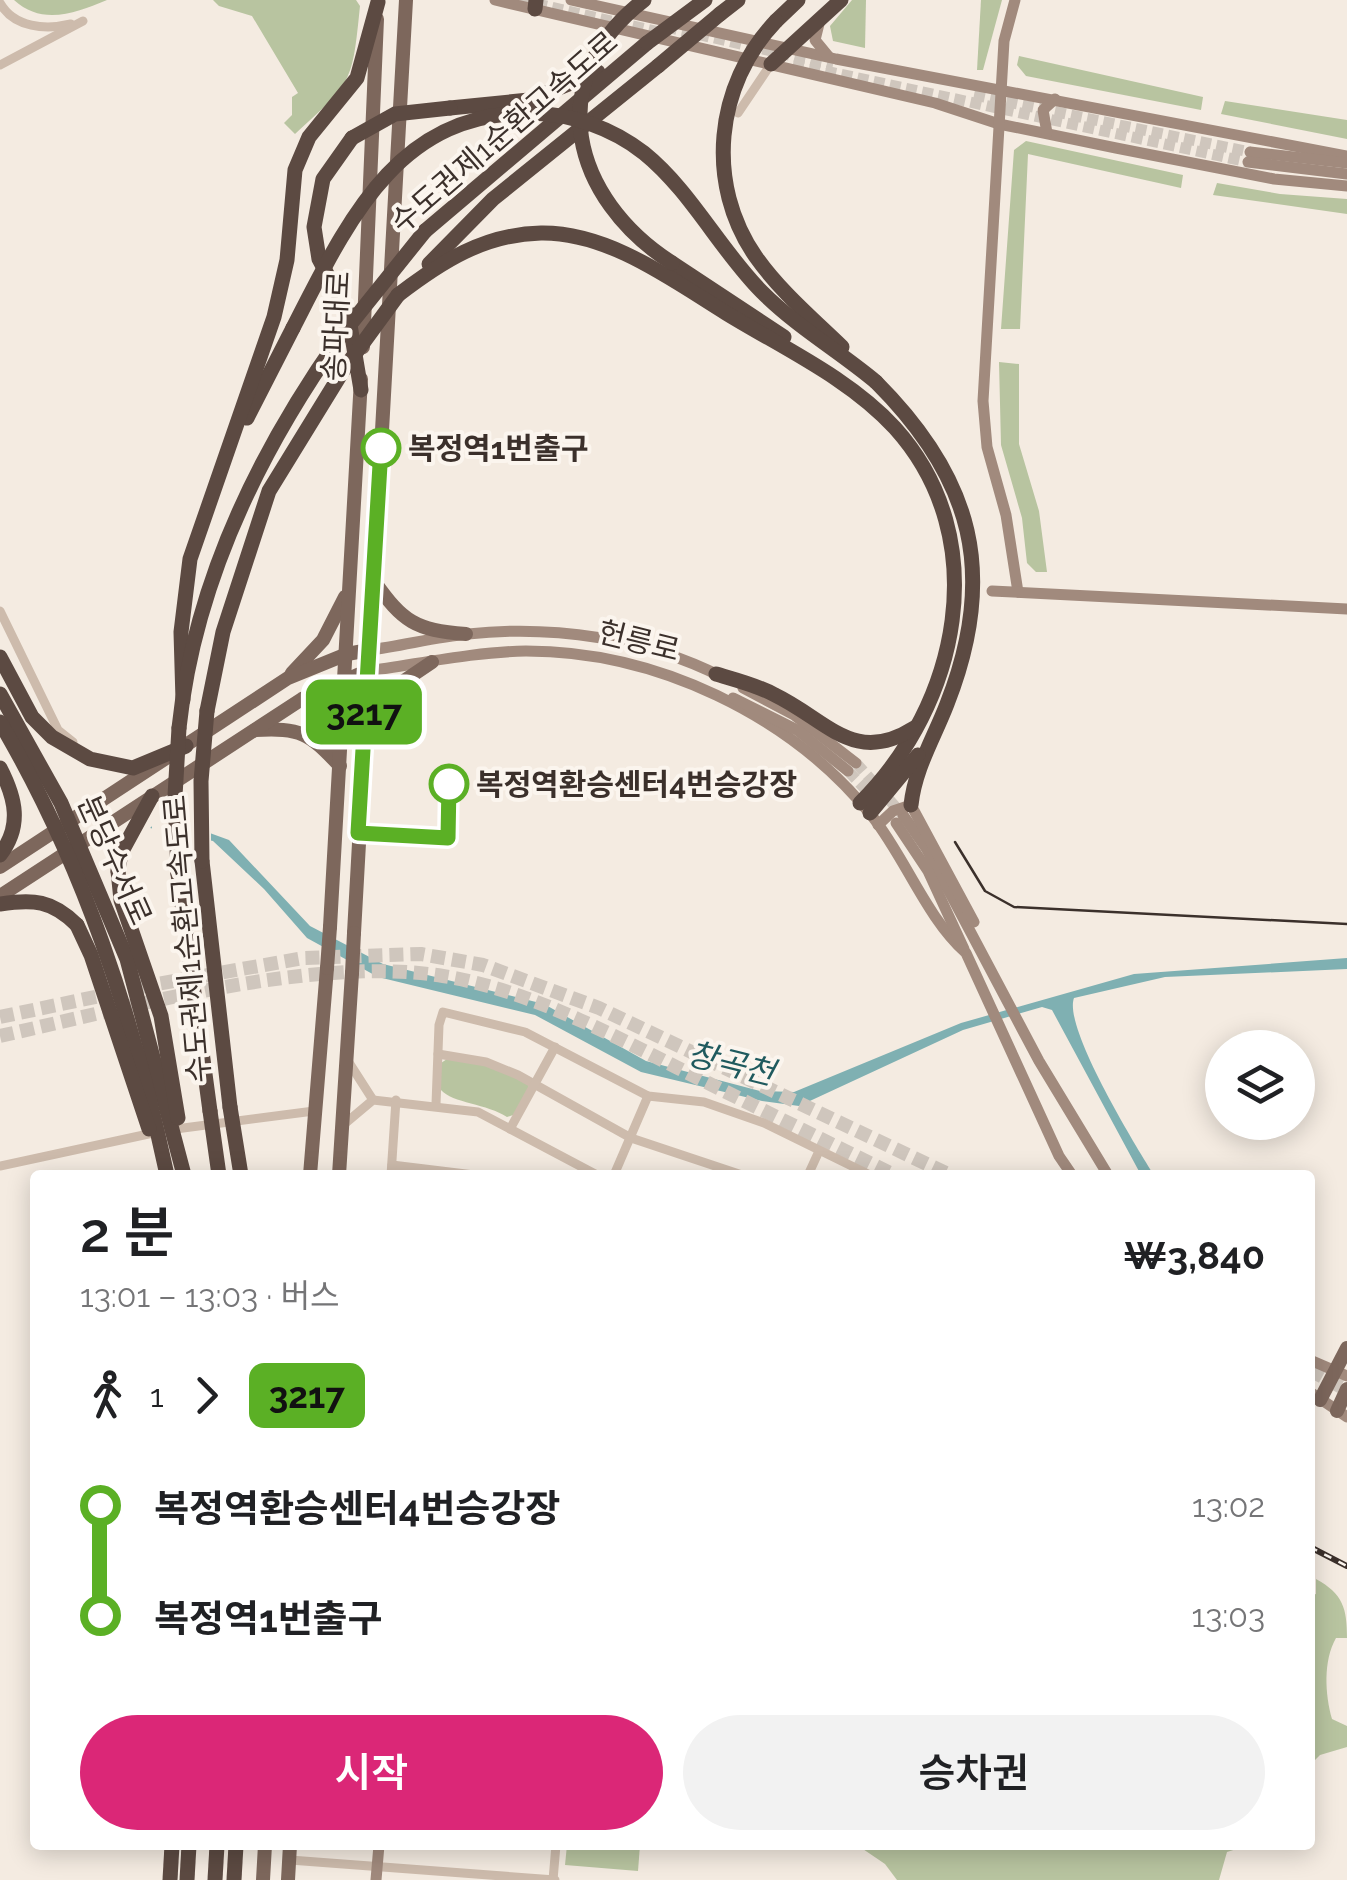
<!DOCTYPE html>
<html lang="ko">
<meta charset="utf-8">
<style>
body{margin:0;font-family:Raleway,"Noto Sans KR",sans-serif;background:#f2f2f2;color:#202124;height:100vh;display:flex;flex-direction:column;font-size:38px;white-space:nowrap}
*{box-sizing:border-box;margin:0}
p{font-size:32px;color:#757577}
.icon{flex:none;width:55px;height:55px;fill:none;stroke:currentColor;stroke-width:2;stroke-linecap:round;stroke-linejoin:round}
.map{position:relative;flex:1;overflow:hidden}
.side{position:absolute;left:30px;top:1170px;width:1285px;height:680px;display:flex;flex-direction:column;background:#fff;border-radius:10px;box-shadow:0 5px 25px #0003}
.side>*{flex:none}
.badge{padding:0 20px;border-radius:15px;font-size:35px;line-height:65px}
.controls{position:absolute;left:1205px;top:1030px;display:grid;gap:20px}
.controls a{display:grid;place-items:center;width:110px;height:110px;border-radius:50%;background:#fff;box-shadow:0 5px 25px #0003;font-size:50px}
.map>.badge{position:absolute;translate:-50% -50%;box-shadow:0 0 0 5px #fff}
.legs{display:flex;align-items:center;gap:15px;height:110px;padding:0 50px;font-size:32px}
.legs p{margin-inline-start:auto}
.summary{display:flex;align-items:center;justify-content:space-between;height:170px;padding:0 50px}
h1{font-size:55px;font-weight:600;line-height:75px}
.primary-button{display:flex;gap:20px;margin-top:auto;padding:20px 50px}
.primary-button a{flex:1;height:115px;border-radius:60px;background:#db2777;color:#fff;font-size:40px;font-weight:600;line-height:115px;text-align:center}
.primary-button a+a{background:#f2f2f2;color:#202124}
ul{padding:0 50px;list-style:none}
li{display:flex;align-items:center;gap:35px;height:110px;font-size:38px}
li i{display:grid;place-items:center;width:15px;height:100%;margin:0 12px;background:currentColor}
li i::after{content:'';width:25px;height:25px;margin:-12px;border:8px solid;border-radius:50%;background:#fff}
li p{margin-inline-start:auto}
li:first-child i{background:linear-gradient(#0000 50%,currentColor 0)}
li:last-child i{background:linear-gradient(currentColor 50%,#0000 0)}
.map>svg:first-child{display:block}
.green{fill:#b8c4a0}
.water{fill:#7fb0b2}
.pier{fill:#f4ebe1}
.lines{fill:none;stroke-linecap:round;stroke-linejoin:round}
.secondary-tunnel{stroke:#cfc6bd;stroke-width:11;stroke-dasharray:11 5.5;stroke-linecap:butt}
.primary-tunnel{stroke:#cfc6bd;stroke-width:14;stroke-dasharray:14 7;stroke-linecap:butt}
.street{stroke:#cdbbac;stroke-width:9}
.secondary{stroke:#a18a7d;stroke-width:11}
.primary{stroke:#7d675c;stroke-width:14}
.highway{stroke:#5c4a42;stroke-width:15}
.tram{stroke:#3b302b;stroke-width:2.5}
.rail-casing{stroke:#3b302b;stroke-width:6}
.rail{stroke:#fbf5ee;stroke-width:2.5;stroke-dasharray:8;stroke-linecap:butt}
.primary-bridge{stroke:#7d675c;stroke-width:14}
.highway-bridge{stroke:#5c4a42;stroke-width:15}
.line-1-casing{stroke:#fff;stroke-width:22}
.line-1{stroke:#5bb025;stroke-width:15}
.stop-1-dot{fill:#fff;stroke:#5bb025;stroke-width:5}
.labels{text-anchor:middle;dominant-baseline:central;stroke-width:8;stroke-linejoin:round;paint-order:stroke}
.street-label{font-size:30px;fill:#3b302b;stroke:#fbf5ee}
.stop-label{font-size:30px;font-weight:bold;fill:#3b302b;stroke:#fbf5ee;text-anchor:start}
.water-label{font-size:32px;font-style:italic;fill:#1f5a5e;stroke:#fbf5ee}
</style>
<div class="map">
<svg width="1347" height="1880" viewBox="0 0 1347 1880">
<rect width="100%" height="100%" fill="#f4ebe1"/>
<g class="green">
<path d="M14,0H107C76,13 42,26 14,0Z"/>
<path d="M213,0H356L360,6C352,84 353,81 295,134L284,123L292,115V97L298,93L252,16L219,6Z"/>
<polygon points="852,0 866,0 865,48 833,41 830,26"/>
<polygon points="981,0 1002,0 983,70 977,70"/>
<polygon points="1019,56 1203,97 1201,110 1026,76 1017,65"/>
<polygon points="1225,101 1347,120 1347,139 1221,114"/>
<polygon points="1026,141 1183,175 1181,188 1028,154 1020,329 1001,329 1014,150"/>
<polygon points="1217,183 1280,194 1347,199 1347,214 1213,195"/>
<polygon points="999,362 1019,364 1019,444 1039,511 1047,572 1036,572 1027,563 1022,518 1001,445"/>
<path d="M447,1059L485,1064L528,1083L530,1092L516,1114L507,1117C488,1104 452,1103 441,1090V1063Z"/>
<path d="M1316,1579C1343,1594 1347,1608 1347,1638H1336C1323,1661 1325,1694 1332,1719L1347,1726V1747L1320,1755L1310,1765V1596L1316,1594Z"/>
<polygon points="567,1845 640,1845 638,1871 565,1865"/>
<polygon points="857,1845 1249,1845 1227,1852 1219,1880 897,1880 885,1864"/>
</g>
<path class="water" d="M163,816L229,840L310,926L383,964L544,1004L646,1061L760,1091L794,1092L961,1023L1134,974L1347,958V969L1165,977L1074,998C1063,1027 1135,1145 1154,1175H1141L1052,1010L1042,1007L963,1030L799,1106L762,1101L641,1072L535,1015L378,977L307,938L264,889L213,841L150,828Z"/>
<polygon class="pier" points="164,811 211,828 211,846 152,835 152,816"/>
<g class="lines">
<g class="secondary-tunnel">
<polyline points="520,0 663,33"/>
<polyline points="666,27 833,65"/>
<polyline points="793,64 1248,162"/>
<polyline points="974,95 1250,152"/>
<polyline points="856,763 903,815"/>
<polyline points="848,771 873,797"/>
</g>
<g class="primary-tunnel">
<polyline points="140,987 304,958 421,954 483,965 599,1008 950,1175"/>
<polyline points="0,1017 114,993"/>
<path d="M0,1036C126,1008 316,955 443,976C524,989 603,1030 676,1067C748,1103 821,1139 894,1175"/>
<polyline points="1310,1370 1347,1390"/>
</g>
<g class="street">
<path d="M0,3C14,28 46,30 71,24"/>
<polyline points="0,65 83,21"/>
<polyline points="738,113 771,64"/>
<polyline points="0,611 58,730 73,742"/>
<polyline points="438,1054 486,1062 518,1075 631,1138 742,1175"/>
<polyline points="348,1061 373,1100"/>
<polyline points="436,1104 439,1025 443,1012 525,1032 648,1096 704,1102 764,1123 870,1175"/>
<polyline points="342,1126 373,1100 478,1112 597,1175"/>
<polyline points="510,1129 555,1047"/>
<polyline points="168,1130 314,1111"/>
<polyline points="392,1165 474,1175"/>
<polyline points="0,1166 153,1133"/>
<polyline points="391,1175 396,1100"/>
<polyline points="614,1175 648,1096"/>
<polyline points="808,1175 819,1151"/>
<polyline points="290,1860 555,1880"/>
<polyline points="553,1880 556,1845"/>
</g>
<g class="secondary">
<polyline points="495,0 935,103 999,124 1116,148 1274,179 1347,186"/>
<polyline points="571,0 836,59 1347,156"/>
<polyline points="1015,0 1004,41 983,401 987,447 1006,515 1018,592"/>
<polyline points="819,24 815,40 829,57"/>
<polyline points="1047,133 1043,110 1055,99"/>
<polyline points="1250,152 1347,163"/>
<polyline points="1248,162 1347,174"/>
<polyline points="992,591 1347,609"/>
<path d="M369,650C402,646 435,637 468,634C552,625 646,638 722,677"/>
<path d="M367,671C419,664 473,652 526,651C655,651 790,714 872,816C906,859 926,917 966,953L1059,1156L1072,1175"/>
<polyline points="743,688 794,715 856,763"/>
<polyline points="733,698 797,730 848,771"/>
<polyline points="903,815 926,848 1039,1061 1108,1175"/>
<polyline points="896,823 928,871 964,949"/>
<polyline points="878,825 893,811 911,805 974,922"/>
<polyline points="1310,1360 1347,1376"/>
<polyline points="1310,1392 1347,1417"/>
<polyline points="376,1880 379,1845"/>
</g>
<g class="primary">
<polyline points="363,347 377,19"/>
<path d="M374,581C403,622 415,630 466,634"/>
<polyline points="292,673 323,640 345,597"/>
<path d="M255,730C301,728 308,732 340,766"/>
<polyline points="367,737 389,691 432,662"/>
<polyline points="0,867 288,678 347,654 369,650"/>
<polyline points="0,896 302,699 367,671"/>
<polyline points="330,927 361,379"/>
<polyline points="354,933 406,0"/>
<polyline points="310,1175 327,968"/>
<polyline points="339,1175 352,973"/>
<polyline points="1320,1400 1347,1348"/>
<polyline points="1337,1411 1347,1389"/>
<polyline points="263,1880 265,1845"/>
<polyline points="288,1880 290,1845"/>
</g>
<g class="highway">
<polyline points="535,9 536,0"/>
<polyline points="720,14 738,0"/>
<polyline points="776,21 798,0"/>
<polyline points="771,64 841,0"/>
<polyline points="450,108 529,100 598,72"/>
<polyline points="352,138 323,179 314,227 319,259 348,313 361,390"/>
<polyline points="425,231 647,43"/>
<polyline points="672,263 784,337"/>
<polyline points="429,264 493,199 658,66"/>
<path d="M398,295C441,262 484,234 541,233C608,232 671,279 726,313C783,348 849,378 895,428C995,539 959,705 860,803"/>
<path d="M876,382C973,479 998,574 947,704C934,738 915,768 911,805"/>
<polyline points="247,418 293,328"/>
<polyline points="0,657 32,717 52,737 90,759 133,768 186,746"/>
<path d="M716,674C736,680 757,685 775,695C827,720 854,766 914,728"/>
<polyline points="183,700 181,632 190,559 274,317 287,260 295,170 309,137 357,78 378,2"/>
<polyline points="207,711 223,632 269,491 344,369"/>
<path d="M179,728C194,586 258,453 340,337"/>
<path d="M0,768C16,799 22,826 0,855"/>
<polyline points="870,813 918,755"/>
<polyline points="202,861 230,1107"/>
<polyline points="118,871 121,853 152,796"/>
<polyline points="178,874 210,1111"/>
<path d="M0,904C33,899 52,900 77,925"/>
<polyline points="170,1880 172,1845"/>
<polyline points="187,1880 189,1845"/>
<polyline points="215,1880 217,1845"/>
<polyline points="234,1880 236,1845"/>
</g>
<polyline class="tram" points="955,842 985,891 1014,907 1347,924"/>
<g class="rail-casing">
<polyline id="rail" points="1310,1547 1347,1566"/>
</g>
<use href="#rail" class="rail"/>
<g class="primary-bridge">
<polyline points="327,968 330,927"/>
<polyline points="352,973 354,933"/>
</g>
<g class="highway-bridge">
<path d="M644,0C540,80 572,199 672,263"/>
<path d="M776,21C715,85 705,184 756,257C780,291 812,318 842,347"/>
<polyline points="647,43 705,0"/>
<polyline points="658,66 720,14"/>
<polyline points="352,138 395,114 450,108"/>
<path d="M293,328C346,225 396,111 531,113C572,114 612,128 644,153C691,191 720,250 762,292C797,327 839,351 876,382"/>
<polyline points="340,337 425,231"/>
<polyline points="344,369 398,295"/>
<polyline points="0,694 61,803 127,959 184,1175"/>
<path d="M0,722C83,863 133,1016 167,1175"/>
<polyline points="202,861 201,781 207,711"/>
<polyline points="118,871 121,900 161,1016 178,1118"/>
<polyline points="178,874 175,796 179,728"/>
<polyline points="77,925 91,955 149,1129"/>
<polyline points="230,1107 241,1175"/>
<polyline points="210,1111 219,1175"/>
</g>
</g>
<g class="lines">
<g class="line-1-casing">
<polyline id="line-1" points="381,448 358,833 448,838 449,784"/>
</g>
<use href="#line-1" class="line-1"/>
</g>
<g class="stop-1-dot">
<circle cx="381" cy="448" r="18"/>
<circle cx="449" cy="784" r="18"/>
</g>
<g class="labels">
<g class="street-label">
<text transform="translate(504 132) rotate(-41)">수도권제1순환고속도로</text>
<text transform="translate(336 326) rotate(-87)">송파대로</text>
<text transform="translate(639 641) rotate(14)">헌릉로</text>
<text transform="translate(115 860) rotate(66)">분당수서로</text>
<text transform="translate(187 939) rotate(-95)">수도권제1순환고속도로</text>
</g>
<g class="stop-label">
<text x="408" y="448">복정역1번출구</text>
<text x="476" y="784">복정역환승센터4번승강장</text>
</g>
<g class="water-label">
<text transform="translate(731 1063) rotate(14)">창곡천</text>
</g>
</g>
</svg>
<div class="controls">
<a><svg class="icon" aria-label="layers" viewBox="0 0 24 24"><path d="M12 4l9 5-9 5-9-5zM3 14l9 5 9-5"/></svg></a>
</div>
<b class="badge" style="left:364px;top:712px;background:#5bb025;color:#111">3217</b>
<section class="side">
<div class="summary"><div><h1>2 분</h1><p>13:01 – 13:03 · 버스</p></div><b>₩3,840</b></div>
<div class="legs"><svg class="icon" aria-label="walk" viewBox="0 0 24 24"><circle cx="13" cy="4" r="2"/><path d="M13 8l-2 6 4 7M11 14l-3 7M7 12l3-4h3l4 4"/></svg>1<svg class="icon" aria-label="forward" viewBox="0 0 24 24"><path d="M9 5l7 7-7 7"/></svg><b class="badge" style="background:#5bb025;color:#111">3217</b></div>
<ul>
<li><i style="color:#5bb025"></i><b>복정역환승센터4번승강장</b><p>13:02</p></li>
<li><i style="color:#5bb025"></i><b>복정역1번출구</b><p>13:03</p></li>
</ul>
<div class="primary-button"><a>시작</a><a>승차권</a></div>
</section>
</div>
